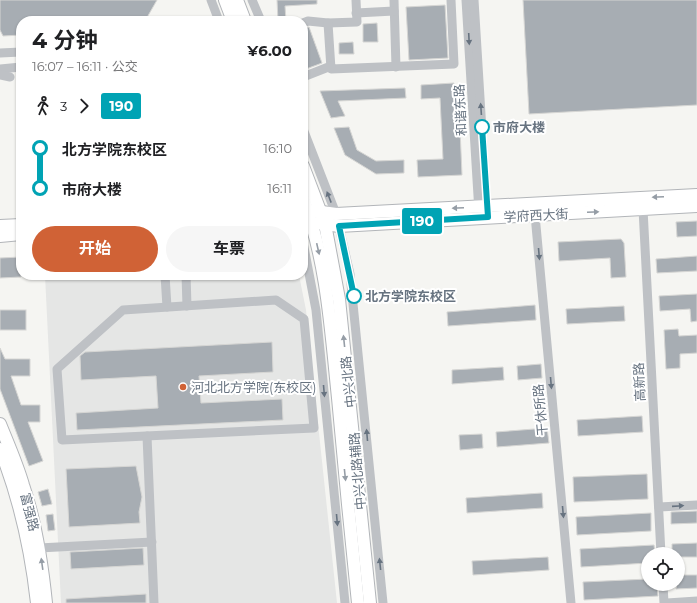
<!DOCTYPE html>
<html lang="zh">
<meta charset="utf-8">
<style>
body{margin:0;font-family:Montserrat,"Noto Sans SC",sans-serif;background:#f6f6f6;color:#202124;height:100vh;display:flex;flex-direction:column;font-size:15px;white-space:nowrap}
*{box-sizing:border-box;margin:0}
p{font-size:13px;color:#757577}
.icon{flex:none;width:22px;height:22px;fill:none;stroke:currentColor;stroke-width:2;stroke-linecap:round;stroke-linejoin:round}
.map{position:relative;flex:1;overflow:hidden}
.sheet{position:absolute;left:16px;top:16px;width:292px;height:264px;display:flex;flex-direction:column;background:#fff;border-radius:16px;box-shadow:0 1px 3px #0004}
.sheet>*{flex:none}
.badge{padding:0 8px;border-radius:3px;font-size:14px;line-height:26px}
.buttons{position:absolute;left:641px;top:547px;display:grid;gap:8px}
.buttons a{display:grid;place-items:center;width:44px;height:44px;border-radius:50%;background:#fff;box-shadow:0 1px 3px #0004;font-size:20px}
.map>.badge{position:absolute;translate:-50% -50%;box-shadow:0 0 0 2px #fff}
.legs{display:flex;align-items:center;gap:6px;height:44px;padding:0 16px;font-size:13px}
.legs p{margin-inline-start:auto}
.head{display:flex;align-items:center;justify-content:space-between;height:68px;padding:0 16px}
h1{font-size:22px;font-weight:700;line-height:30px}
.primary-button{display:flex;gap:8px;margin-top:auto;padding:8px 16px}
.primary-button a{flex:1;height:46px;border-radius:24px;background:#d06236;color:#fff;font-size:16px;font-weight:700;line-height:46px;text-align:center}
.primary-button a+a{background:#f6f6f6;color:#202124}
ul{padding:0 16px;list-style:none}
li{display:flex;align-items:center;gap:14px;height:40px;font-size:15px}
li i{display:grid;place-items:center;width:6px;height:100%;margin:0 5px;background:currentColor}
li i::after{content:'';width:10px;height:10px;margin:-5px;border:3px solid;border-radius:50%;background:#fff}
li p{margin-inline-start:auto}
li:first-child i{background:linear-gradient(#0000 50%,currentColor 0)}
li:last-child i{background:linear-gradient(currentColor 50%,#0000 0)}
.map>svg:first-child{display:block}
.built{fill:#e5e6e5}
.building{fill:#a7adb3;stroke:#d6d6d4}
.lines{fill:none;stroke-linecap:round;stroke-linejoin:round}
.major-casing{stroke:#b2b5b9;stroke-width:14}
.minor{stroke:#bec1c5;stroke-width:9}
.major{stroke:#fff;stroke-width:12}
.oneway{fill:#677380}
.oneway2{fill:#959da6}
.line-1-casing{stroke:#fff;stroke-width:9}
.line-1{stroke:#00a3b4;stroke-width:6}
.stop-1-dot{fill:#fff;stroke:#00a3b4;stroke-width:2}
.poi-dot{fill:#d06236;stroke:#fff;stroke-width:1.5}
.labels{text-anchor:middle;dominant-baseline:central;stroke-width:4;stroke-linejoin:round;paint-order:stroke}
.street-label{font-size:13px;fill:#677380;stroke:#fff}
.stop-label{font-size:13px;font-weight:bold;fill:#677380;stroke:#fff;text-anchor:start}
.poi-label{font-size:13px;fill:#677380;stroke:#fff;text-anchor:start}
</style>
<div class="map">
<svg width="697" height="603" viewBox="0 0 697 603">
<rect width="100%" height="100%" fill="#f5f5f2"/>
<polygon class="built" points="45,275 299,275 306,310 337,603 61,603"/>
<g class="building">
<polygon points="0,0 157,0 145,21 21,21 21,35 3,36 0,30"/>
<polygon points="277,0 317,0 317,4 285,6 286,21 278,21"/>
<polygon points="523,0 697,0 697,105 529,114"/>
<polygon points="445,5 448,58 409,60 406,7"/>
<polygon points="377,23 378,42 363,42 363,24"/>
<polygon points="309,27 322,63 306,69 303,60 303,29"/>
<polygon points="353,42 354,54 339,54 339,43"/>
<polygon points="454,83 455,106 459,106 462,175 418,177 417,160 443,159 440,98 421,99 421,85"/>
<polygon points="405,88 406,98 338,101 345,116 331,118 320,91"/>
<polygon points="349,127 357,150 376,161 404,160 404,173 376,174 345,155 334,128"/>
<polygon points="697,221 697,236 677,237 676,222"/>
<polygon points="621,239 624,243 626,277 611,278 610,258 559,261 558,242"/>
<polygon points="697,256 697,271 657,273 656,259"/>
<polygon points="21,257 21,277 0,278 0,258"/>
<polygon points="697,294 697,321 691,322 690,309 660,311 659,296"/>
<polygon points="535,305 536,320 448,326 447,312"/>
<polygon points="624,306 625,321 567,324 566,309"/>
<rect x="0" y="310" width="26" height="20"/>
<polygon points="678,329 679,336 697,335 697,353 680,354 680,368 666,369 664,330"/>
<polygon points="272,342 273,372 199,376 201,403 282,399 283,420 77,430 76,413 158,408 156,376 81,380 80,356 85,352"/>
<polygon points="0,348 5,359 30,359 30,376 11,376 21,405 40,405 40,422 28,422 43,461 29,466 0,389"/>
<polygon points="541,364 542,378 518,380 517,366"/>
<polygon points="503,367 504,380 452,384 452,370"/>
<polygon points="642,416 643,432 578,436 577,420"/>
<polygon points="547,428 549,443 497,447 496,432"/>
<polygon points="482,434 483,448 460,450 459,435"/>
<polygon points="136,466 142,497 139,512 140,523 69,527 66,469"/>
<polygon points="647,474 648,499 574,502 573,477"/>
<polygon points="48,489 52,504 42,506 38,492"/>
<polygon points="542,493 543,508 467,513 466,498"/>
<polygon points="697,511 697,523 671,524 671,512"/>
<polygon points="651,513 651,531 577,535 576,517"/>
<polygon points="53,514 55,530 48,531 46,515"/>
<polygon points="697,543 697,557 678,557 678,554 672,554 672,544"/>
<polygon points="654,545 655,554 648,554 648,563 581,567 580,549"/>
<polygon points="143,548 144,565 71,569 70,552"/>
<polygon points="548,557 549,570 473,575 472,561"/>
<polygon points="678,575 697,575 697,588 676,589"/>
<polygon points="648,579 648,584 657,584 658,596 584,600 583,582"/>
<polygon points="146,594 146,603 66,603 66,599"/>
</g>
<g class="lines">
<g class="major-casing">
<g id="major">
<polyline points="225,0 233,21"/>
<polyline points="237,0 245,21"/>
<polyline points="303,166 325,224 339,299 370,603"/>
<path d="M303,198C327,261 331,331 338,398C344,466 351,535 358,603"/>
<polyline points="315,211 336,214 697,195"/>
<polyline points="318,223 339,226 697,206"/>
<polyline points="0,226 21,225"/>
<polyline points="0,236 21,234"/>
<path d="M0,424C8,444 17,464 23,485C36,523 42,563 46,603"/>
<path d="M0,449C20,499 31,549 37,603"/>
</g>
</g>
<g class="minor">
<polyline points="211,0 219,21"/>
<polyline points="252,0 261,21"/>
<polyline points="394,0 396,67"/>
<polyline points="466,0 479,212"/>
<polyline points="474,0 487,212"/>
<polyline points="356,13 394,11"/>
<polyline points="303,23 308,21 328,23 357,22 356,0"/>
<polyline points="328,23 331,69 454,64 451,0"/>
<polyline points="0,53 21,52"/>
<polyline points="0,69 21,67"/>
<polyline points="0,75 10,77"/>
<polyline points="303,77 331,66"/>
<polyline points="303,129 336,214 350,274 383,603"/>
<polyline points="643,209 661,554"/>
<polyline points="535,215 571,603"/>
<polyline points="303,242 316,310 345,603"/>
<polyline points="165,275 167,307"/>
<polyline points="186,275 187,306"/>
<polygon points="276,300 304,319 314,428 62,440 57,369 123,310"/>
<polyline points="147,436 154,603"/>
<polyline points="659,507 697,505"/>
<polyline points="39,548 152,542"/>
<polyline points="663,584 664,603"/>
<polyline points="667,603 697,601"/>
</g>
<use href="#major" class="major"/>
</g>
<defs><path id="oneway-solid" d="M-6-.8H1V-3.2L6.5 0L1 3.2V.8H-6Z"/></defs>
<g class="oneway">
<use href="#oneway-solid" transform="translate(469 39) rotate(87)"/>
<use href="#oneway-solid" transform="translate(481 109) rotate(-94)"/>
<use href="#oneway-solid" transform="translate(329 197) rotate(-111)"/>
<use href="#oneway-solid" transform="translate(539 254) rotate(85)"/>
<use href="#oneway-solid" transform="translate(551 383) rotate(85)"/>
<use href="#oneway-solid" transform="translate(324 391) rotate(85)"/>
<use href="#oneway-solid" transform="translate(367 435) rotate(-95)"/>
<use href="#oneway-solid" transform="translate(678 506) rotate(-4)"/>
<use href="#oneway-solid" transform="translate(563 512) rotate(85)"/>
<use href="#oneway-solid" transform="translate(337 520) rotate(85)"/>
<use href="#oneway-solid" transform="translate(380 564) rotate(-96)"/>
</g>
<g class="oneway2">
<use href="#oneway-solid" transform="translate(658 197) rotate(177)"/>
<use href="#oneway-solid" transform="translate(458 208) rotate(178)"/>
<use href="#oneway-solid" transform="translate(593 212) rotate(-3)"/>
<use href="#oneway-solid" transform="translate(318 249) rotate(77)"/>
<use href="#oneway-solid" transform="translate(344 341) rotate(-96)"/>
<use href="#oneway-solid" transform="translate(345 475) rotate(84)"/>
<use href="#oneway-solid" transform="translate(42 564) rotate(-98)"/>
</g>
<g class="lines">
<g class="line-1-casing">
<polyline id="line-1" points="354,296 339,226 488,217 482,127"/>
</g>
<use href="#line-1" class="line-1"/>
</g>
<g class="stop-1-dot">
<circle cx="482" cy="127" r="7"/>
<circle cx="354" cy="296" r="7"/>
</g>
<circle class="poi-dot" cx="183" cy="387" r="4"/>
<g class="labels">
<g class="street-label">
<text transform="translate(460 110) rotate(-93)">和谐东路</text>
<text transform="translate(536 215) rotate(-3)">学府西大街</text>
<text transform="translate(348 382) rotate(-96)">中兴北路</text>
<text transform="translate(639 382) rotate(-93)">高新路</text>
<text transform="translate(540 410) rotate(-95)">干休所路</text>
<text transform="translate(357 471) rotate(-95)">中兴北路辅路</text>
<text transform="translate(30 512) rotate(76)">富强路</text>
</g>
<g class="stop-label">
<text x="493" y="127">市府大楼</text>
<text x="365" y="296">北方学院东校区</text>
</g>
<g class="poi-label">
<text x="191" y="387">河北北方学院(东校区)</text>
</g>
</g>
</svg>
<div class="buttons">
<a><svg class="icon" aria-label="locate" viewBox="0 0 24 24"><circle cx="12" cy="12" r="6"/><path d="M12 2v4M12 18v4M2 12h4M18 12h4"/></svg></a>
</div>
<b class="badge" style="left:422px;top:221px;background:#00a3b4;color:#fff">190</b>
<section class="sheet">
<div class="head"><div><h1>4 分钟</h1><p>16:07 – 16:11 · 公交</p></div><b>¥6.00</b></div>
<div class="legs"><svg class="icon" aria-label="walk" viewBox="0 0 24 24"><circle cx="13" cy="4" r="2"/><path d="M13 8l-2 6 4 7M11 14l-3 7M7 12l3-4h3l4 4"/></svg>3<svg class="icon" aria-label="forward" viewBox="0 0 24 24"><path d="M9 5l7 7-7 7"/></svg><b class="badge" style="background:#00a3b4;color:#fff">190</b></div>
<ul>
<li><i style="color:#00a3b4"></i><b>北方学院东校区</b><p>16:10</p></li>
<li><i style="color:#00a3b4"></i><b>市府大楼</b><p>16:11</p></li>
</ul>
<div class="primary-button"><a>开始</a><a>车票</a></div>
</section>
</div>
